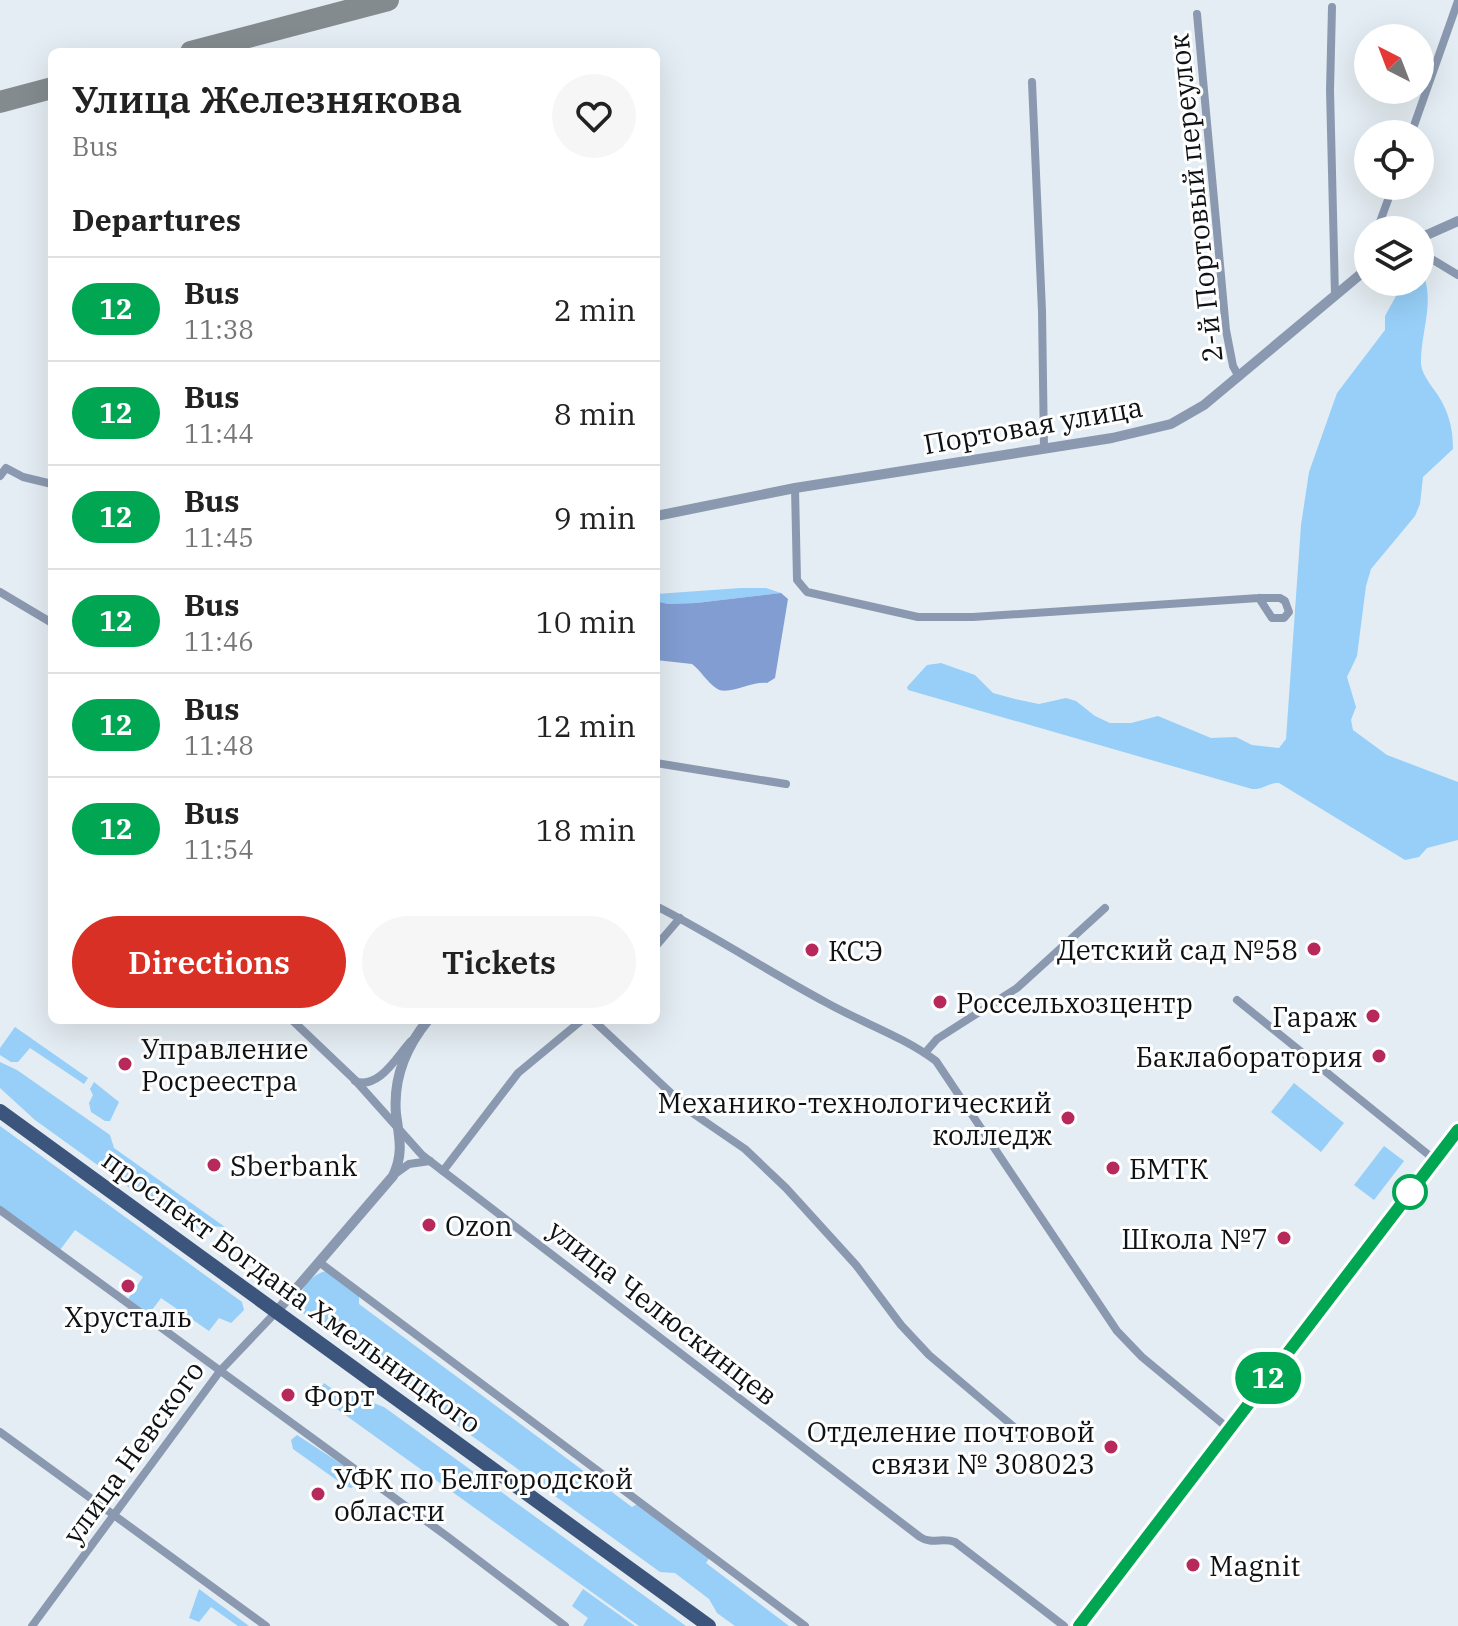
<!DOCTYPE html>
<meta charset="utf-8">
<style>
body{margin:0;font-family:"IBM Plex Serif",serif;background:#f6f6f6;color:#222;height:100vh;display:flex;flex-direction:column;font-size:30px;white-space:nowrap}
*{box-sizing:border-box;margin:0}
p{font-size:26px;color:#767676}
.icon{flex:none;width:44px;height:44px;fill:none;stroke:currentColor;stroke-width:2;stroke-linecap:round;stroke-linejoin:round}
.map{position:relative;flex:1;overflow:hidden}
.details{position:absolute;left:48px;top:48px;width:612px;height:976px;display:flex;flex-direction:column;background:#fff;border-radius:12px;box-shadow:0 8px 32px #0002}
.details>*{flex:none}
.badge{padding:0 16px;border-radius:26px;font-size:28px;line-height:52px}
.needle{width:52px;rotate:318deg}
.buttons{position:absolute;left:1354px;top:24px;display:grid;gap:16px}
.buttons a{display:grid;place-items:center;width:80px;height:80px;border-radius:50%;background:#fff;box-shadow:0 8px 32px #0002;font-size:40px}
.map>.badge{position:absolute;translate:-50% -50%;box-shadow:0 0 0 4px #fff}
h2{padding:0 24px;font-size:30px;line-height:72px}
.round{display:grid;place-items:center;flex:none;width:84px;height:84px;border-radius:42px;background:#f6f6f6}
.head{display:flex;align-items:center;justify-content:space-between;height:136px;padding:0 24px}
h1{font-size:38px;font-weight:600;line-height:60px}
.cta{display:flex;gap:16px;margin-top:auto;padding:16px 24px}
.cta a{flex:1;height:92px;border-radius:48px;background:#d93025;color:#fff;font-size:32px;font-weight:600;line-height:92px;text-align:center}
.cta a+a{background:#f6f6f6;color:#222}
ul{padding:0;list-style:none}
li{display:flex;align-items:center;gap:24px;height:104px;padding:0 24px;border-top:2px solid #e0e0e0}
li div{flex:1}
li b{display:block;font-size:30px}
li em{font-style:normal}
li .badge{min-width:88px;font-weight:700;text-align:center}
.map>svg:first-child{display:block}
.green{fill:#97cff8}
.water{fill:#829dd2}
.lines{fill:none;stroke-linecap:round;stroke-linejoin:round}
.taxiway{stroke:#848b8f;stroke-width:22}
.minor{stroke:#8b99b0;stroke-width:8}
.tertiary{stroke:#8b99b0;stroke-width:10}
.secondary{stroke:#5d7192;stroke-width:12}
.primary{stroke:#3c557c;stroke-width:14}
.line-casing{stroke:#fff;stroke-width:18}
.line{stroke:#00a651;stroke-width:12}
.poi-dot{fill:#b7295b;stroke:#fff;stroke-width:3}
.stop-dot{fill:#fff;stroke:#00a651;stroke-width:4}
.labels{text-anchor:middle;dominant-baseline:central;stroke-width:6;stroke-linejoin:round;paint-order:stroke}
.street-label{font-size:28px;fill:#0f1214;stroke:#fff}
.poi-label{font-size:28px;fill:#0f1214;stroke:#fff;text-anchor:start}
</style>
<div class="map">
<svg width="1458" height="1626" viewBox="0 0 1458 1626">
<rect width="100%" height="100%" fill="#e4edf3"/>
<g class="green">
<path d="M1422,272C1436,300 1420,334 1421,364C1422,377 1436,390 1442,402C1450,417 1453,432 1453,449L1423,477L1420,504L1415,516L1371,569L1366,586L1357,656L1347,677L1356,707L1351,720L1353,730L1387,755L1458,782V840L1427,848L1419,857L1405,860L1279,783C1269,782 1263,790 1252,789L908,690L907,687L927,665L941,663L975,675L993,693L1015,699L1039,704L1066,698L1076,701L1095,716L1110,723H1131L1158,716L1211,738L1236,737L1252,745L1279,748L1286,739L1301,525L1309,472L1337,393L1385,330V316L1402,285L1404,282H1420Z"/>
<polygon points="741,588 766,588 781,593 696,603 668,604 656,601 656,594"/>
<polygon points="15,1027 88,1078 84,1084 30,1048 18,1062 11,1062 0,1055 0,1048"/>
<polygon points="0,1062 17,1070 110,1135 114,1148 225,1227 209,1226 204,1232 154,1199 135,1192 35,1120 0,1088"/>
<polygon points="94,1082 119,1102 110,1121 105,1121 91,1112 89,1103 93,1095 90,1089"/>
<polygon points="1294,1083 1344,1123 1321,1152 1271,1112"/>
<polygon points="0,1126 242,1302 244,1310 231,1323 219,1318 209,1331 161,1298 149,1314 128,1299 143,1277 75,1230 60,1250 0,1207"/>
<polygon points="1384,1146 1404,1161 1374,1200 1354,1185"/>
<path d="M327,1271L359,1294V1304L632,1507L639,1503L710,1557L706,1563L789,1626H735L717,1613L709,1599L675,1573L660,1572L306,1316C290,1300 308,1274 327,1271Z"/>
<polygon points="324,1383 348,1400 353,1395 384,1407 686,1626 639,1626 316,1394"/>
<polygon points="297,1435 355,1473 358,1479 357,1485 351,1488 345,1486 293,1449 291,1440"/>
<polygon points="199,1589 249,1626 238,1626 211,1607 199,1622 189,1618"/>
<polygon points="583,1589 635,1626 583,1626 588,1618 572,1606"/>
</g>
<path class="water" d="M781,593L788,599L775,678L767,683C750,681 727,697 716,688C707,682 701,671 692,664L656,660V601L668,604L696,603Z"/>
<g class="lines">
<g class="taxiway">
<polyline points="191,52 388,0"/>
<polyline points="0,102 52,88"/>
</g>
<g class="minor">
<polyline points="1332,7 1330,90 1335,295"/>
<polyline points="1197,14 1226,330 1233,366 1239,377"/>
<polyline points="1032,82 1042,311 1044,449"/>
<polyline points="1411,134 1458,1"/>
<polyline points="1377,230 1393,186"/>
<polyline points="1420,252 1458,275"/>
<polyline points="1362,273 1368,255"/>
<polyline points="0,476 6,468 23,477 52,484"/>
<polyline points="795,488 797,580 807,592 918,617 973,617 1259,598 1280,598 1285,601 1289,612 1284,618 1272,618 1259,598"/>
<polyline points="0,592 52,623"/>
<polyline points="656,763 786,784"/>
<path d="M656,906C715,936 769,972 827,1003C863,1023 902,1036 936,1061L1117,1331L1142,1357L1229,1429"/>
<polyline points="656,946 680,918"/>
<polyline points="1237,1000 1435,1160"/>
<path d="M292,1020L355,1080L422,1155L920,1537C932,1545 942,1537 955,1542L1064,1626"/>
<polyline points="593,1020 691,1112 745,1149 786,1188 856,1265 901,1325 929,1355 1027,1438"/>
<polyline points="925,1053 937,1039 1017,988 1105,908"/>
<path d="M355,1081C379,1090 397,1056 411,1041"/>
<polyline points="443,1171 518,1073 582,1020"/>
<polyline points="395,1174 409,1164 430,1161"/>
<polyline points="0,1210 448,1537 565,1626"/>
<polyline points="319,1262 805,1626"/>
<polyline points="0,1432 266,1626"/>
<polyline points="32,1626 220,1371 277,1311"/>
</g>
<g class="tertiary">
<polyline points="1420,238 1458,221"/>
<polyline points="656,516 795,488 1112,438 1171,424 1204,405 1368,268"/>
<path d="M277,1311L393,1176C404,1153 399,1137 396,1114C393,1079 406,1047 428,1020"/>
<polyline points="1079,1626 1442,1150"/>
</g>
<polyline class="secondary" points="1442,1150 1458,1130"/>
<polyline class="primary" points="0,1111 709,1626"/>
</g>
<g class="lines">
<g class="line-casing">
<polyline id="line" points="1079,1626 1458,1130"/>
</g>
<use href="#line" class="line"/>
</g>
<g class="poi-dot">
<circle cx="1314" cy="949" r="8"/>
<circle cx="812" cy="950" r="8"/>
<circle cx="940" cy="1002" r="8"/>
<circle cx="1373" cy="1016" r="8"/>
<circle cx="1379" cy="1056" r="8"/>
<circle cx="125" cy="1064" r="8"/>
<circle cx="1068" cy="1118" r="8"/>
<circle cx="214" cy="1165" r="8"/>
<circle cx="1113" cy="1168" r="8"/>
<circle cx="429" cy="1225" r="8"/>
<circle cx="1284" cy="1238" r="8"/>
<circle cx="128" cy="1286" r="8"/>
<circle cx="288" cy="1395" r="8"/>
<circle cx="1111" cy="1447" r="8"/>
<circle cx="318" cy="1494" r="8"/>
<circle cx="1193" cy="1565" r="8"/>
</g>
<circle class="stop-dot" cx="1410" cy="1192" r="16"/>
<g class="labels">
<g class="street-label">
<text transform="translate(1195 198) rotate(-96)">2-й Портовый переулок</text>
<text transform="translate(1033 425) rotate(-10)">Портовая улица</text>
<text transform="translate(292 1291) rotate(36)">проспект Богдана Хмельницкого</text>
<text transform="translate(663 1312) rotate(38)">улица Челюскинцев</text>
<text transform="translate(133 1452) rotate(-54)">улица Невского</text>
</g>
<g class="poi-label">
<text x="1298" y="949" text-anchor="end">Детский сад №58</text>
<text x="828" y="950">КСЭ</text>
<text x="956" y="1002">Россельхозцентр</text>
<text x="1357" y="1016" text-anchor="end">Гараж</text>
<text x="141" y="1048">Управление<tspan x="141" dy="32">Росреестра</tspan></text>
<text x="1363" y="1056" text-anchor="end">Баклаборатория</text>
<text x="1052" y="1102" text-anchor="end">Механико-технологический<tspan x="1052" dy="32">колледж</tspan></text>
<text x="230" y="1165">Sberbank</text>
<text x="1129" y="1168">БМТК</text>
<text x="445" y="1225">Ozon</text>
<text x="1268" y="1238" text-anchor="end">Школа №7</text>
<text x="128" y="1316" text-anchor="middle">Хрусталь</text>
<text x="304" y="1395">Форт</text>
<text x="1095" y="1431" text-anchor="end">Отделение почтовой<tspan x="1095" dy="32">связи № 308023</tspan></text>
<text x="334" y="1478">УФК по Белгородской<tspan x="334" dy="32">области</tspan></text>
<text x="1209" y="1565">Magnit</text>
</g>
</g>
</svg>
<div class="buttons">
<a><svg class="needle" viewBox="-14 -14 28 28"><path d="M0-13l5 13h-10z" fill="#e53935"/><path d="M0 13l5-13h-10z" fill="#767676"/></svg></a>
<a><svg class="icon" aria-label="locate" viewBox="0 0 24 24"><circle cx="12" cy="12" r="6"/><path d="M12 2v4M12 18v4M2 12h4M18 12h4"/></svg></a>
<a><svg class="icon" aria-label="layers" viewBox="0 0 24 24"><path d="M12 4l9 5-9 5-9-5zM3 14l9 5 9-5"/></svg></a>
</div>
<b class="badge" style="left:1268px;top:1378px;background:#00a651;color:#fff">12</b>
<section class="details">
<div class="head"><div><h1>Улица Железнякова</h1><p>Bus</p></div><a class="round"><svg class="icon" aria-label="heart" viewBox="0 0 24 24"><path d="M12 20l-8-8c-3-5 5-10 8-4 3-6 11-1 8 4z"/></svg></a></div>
<h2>Departures</h2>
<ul>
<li><span class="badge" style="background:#00a651;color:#fff">12</span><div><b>Bus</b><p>11:38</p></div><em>2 min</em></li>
<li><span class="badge" style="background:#00a651;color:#fff">12</span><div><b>Bus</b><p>11:44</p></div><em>8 min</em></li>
<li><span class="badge" style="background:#00a651;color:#fff">12</span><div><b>Bus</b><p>11:45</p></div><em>9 min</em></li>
<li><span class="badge" style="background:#00a651;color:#fff">12</span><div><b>Bus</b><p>11:46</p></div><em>10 min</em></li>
<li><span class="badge" style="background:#00a651;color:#fff">12</span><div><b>Bus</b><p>11:48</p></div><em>12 min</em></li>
<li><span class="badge" style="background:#00a651;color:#fff">12</span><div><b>Bus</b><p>11:54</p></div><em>18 min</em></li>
</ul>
<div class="cta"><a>Directions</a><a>Tickets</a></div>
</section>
</div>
